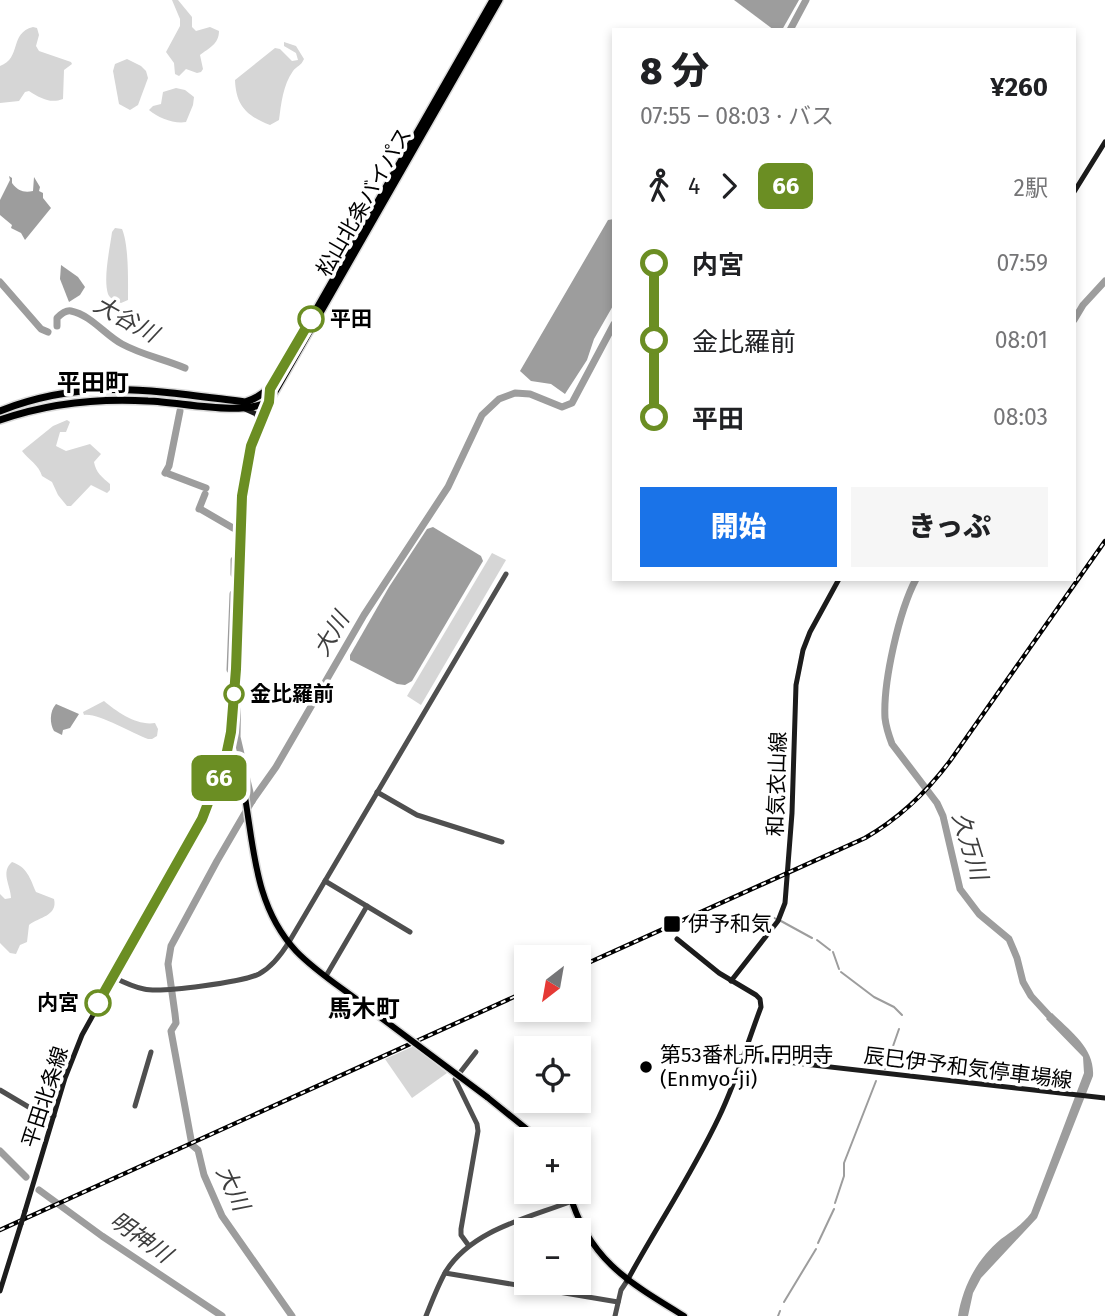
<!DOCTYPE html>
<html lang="ja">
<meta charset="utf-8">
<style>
body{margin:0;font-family:"Fira Sans","Noto Sans JP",sans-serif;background:#f6f6f6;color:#202124;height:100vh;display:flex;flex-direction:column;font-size:26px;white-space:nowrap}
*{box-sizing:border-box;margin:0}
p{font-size:23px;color:#757577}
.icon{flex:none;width:38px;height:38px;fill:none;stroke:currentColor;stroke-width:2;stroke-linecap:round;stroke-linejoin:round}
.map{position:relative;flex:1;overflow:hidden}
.side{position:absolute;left:612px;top:28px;width:464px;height:553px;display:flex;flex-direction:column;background:#fff;border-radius:0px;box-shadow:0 4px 10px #0003}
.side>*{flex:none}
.badge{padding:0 14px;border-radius:10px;font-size:24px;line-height:46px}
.needle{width:46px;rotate:211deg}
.tools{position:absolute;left:514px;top:945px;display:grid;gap:14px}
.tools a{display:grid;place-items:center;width:77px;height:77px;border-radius:0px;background:#fff;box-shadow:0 4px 10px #0003;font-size:35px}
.map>.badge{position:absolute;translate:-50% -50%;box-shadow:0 0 0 4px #fff}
.legs{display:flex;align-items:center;gap:10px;height:77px;padding:0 28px;font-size:23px}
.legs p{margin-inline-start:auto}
.headline{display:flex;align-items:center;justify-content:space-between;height:119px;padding:0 28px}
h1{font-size:38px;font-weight:800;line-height:52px}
.cta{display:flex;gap:14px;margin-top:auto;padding:14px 28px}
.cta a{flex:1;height:80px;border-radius:0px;background:#1a73e8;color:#fff;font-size:28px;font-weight:800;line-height:80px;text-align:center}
.cta a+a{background:#f6f6f6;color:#202124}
ul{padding:0 28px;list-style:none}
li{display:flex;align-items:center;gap:24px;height:77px;font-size:26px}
li i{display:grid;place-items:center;width:10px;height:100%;margin:0 9px;background:currentColor}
li i::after{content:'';width:18px;height:18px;margin:-9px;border:5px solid;border-radius:50%;background:#fff}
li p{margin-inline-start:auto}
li:first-child i{background:linear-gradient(#0000 50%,currentColor 0)}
li:last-child i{background:linear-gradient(currentColor 50%,#0000 0)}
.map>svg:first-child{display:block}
.green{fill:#d6d6d6}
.water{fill:#9d9d9d}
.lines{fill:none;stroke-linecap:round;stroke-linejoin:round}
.stream{stroke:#9d9d9d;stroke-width:2}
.river{stroke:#9d9d9d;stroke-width:7}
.primary-casing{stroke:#dbdbdb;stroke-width:9}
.trunk-casing{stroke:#dbdbdb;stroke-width:10}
.tertiary{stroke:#4f4f4f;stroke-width:5}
.secondary{stroke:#1c1c1c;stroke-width:5}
.primary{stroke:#000;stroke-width:6}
.trunk{stroke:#000;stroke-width:7}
.rail-casing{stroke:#000;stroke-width:4.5}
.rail{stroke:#fff;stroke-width:2;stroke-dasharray:5;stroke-linecap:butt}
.primary-bridge-casing{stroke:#dbdbdb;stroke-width:9;stroke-linecap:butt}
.secondary-bridge{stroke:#1c1c1c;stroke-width:5}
.primary-bridge{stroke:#000;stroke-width:6}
.line-1-casing{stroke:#fff;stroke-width:16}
.line-1{stroke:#6b8e23;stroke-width:10}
.stop-1-dot{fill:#fff;stroke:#6b8e23;stroke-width:3.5}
.poi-dot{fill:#000;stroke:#fff;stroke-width:2.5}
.labels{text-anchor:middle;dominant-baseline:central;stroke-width:7;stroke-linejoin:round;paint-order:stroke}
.street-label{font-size:21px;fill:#000;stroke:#fff}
.stop-label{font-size:21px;font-weight:bold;fill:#000;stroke:#fff;text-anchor:start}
.poi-label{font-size:21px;fill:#000;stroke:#fff;text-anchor:start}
.water-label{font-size:23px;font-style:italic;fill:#3e3e3e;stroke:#fff}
.quarter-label{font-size:24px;font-weight:bold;fill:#000;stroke:#fff}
</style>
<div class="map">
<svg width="1105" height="1316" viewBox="0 0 1105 1316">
<rect width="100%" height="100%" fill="#fff"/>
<g class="green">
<path d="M172,0H178L192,17V27L196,31L210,27L219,31C219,44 209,48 200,55L203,69L201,72L197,73L186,69L179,76L175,74L174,63L166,52L180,26V19Z"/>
<path d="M33,27L37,28L39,35L36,46L39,51L71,62L72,64L64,70L63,99C50,104 40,98 29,91L25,92L19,101L0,103V66C22,58 9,33 33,27Z"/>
<path d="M284,42L296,46L304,59C301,66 297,66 293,71C283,85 281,104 279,120L270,125C247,116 236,106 235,80L275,48L280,49L292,61L298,60L296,53L284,46Z"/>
<polygon points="127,59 141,66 146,71 148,78 138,105 130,110 119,104 113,71 115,64"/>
<path d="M176,88L185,90L194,97L193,105L186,122C174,124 158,118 149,110L153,106L161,104L163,92Z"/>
<path d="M115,228L122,229C129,245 128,282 128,300L121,303C116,301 110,299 108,294C103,278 110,248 112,232Z"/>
<path d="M67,420L70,422L66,432H60L56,446L66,451L90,444L101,454L94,462C96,473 102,477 110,484V490L107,493L91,485L71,506H67L58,495L52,482L42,476C39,465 29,460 22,451L53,426Z"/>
<polygon points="492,553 506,560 421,705 407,696"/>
<path d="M104,701C117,712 137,726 155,723L158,729L157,736L152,739H148C131,733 99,713 84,715L83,712Z"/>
<path d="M12,862C27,867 30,878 36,892L54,899C58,916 39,917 29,925L27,942L20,945L16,954L10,953L0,943V894L5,899L11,898C11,886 0,872 12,862Z"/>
<polygon points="414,1046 447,1073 412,1098 385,1059"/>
</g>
<g class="water">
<polygon points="734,0 799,0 782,30 774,30"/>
<path d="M9,176L12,178V183C18,191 24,193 33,191L34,177L40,187L39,191L43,193V198L51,208L25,240L21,233L11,228L12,225L0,215V200L10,180Z"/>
<polygon points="614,219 614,304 594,339 587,360 565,394 551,384 531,381 520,371 608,220"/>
<polygon points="61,265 78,277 85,287 80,295 69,302 60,279"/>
<polygon points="433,527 481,556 483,561 412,681 405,685 397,684 350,660 350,655 389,587 427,529"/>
<path d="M56,704L79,714L70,728L63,730L62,735L54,731C50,724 49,712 56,704Z"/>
<path d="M1052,1013C1070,1031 1095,1048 1093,1076L1037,1218L981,1278L973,1293L968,1316H958C963,1286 977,1259 1001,1239C1012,1231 1023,1224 1031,1213L1084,1073L1083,1057L1046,1019Z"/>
</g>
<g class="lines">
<g class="stream">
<polyline points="766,913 776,919"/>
<polyline points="781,921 812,938"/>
<polyline points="817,940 830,950"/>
<polyline points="833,952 839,969"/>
<polyline points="841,972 874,997 894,1007 902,1015"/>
<polyline points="885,1069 899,1029"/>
<polyline points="835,1203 844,1176 844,1163 876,1081"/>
<polyline points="818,1243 834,1209"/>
<polyline points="784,1302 816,1249"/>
<polyline points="778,1316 780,1311"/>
</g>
<g class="river">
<polyline points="790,30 806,0"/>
<polyline points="0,282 41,329 48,332"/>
<polyline points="1074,320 1083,305 1105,281"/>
<path d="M57,326V318C61,314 66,310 71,311C91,315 105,335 122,344C142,355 164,359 185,368"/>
<polyline points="165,473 169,466 180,411"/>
<polyline points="169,474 206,488"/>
<polyline points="199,509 205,494"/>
<polyline points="202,510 233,528"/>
<polyline points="234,574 234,560"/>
<path d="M916,579C899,611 883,682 885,718C886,727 889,736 892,744L937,803L943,816L960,889L979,914L1009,939L1017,958L1023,982L1031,996L1054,1021"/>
<polyline points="233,594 230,670 238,676 237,737 252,801"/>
<polyline points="0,1151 26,1177"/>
<polyline points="39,1190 102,1236 222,1316"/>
<polyline points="292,1316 222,1216 204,1175 198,1150 192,1145 171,1031 176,1023 175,1014 168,964 171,946 217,861 252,801 276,767 364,615 448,487 482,415 499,399 515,393 530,394 562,407 572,403 614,324"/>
</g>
<g class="primary-casing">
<g id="primary">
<path d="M224,761L238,770L242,780C254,840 252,904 296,951C317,973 344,989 368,1008"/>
<polyline points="487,1097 539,1139"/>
<path d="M569,1192C588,1259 628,1282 684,1316"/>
</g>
</g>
<g class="trunk-casing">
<g id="trunk">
<path d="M0,411C86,377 157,391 245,402C269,395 276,379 288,359L493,0"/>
<path d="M0,420C49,403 96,398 148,401C182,402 239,416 269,402L499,0"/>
</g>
</g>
<g class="tertiary">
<polyline points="377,792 417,815 502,842"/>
<polyline points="325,881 410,932"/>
<polyline points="326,976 367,906"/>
<path d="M113,977C123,982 133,987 144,989C162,993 243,982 259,974C272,967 281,955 289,942L506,574"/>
<polyline points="678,1050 742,1057"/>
<polyline points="0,1090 32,1109 54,1116"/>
<polyline points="135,1106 151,1052"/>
<polyline points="469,1246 461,1235 461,1229 478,1131 477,1124 455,1079 476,1052"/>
<polyline points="445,1273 618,1302"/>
<path d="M426,1316C432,1301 438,1285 446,1271C473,1229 529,1218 572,1201"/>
<polyline points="615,1316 621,1290 627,1281"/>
</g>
<g class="secondary">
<polyline points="1074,192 1105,142"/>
<polyline points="245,409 256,414 259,422"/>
<polyline points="731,981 778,921 785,903 792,813 796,685 803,650 810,632 839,579"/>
<polyline points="742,1057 1105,1098"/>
<polyline points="25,1211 65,1078 82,1035 202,819 222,768 231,732 236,669 242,496 253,442 269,402"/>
<path d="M627,1281C657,1226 692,1174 719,1117C736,1082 747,1044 761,1007L760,999L756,995L719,973L677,939"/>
<polyline points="0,1291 21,1224"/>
</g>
<use href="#primary" class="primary"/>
<use href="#trunk" class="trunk"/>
<g class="rail-casing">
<g id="rail">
<path d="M579,967L865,838C900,818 926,793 950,761L1105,541"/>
<polyline points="0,1230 527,991"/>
</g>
</g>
<use href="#rail" class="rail"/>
<g class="primary-bridge-casing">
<polyline id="primary-bridge" points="368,1008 487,1097"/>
</g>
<polyline class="secondary-bridge" points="21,1224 25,1211"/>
<use href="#primary-bridge" class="primary-bridge"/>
</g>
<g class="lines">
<g class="line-1-casing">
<polyline id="line-1" points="98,1003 202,819 226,756 231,732 236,669 242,496 251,446 269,402 270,389 311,319"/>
</g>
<use href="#line-1" class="line-1"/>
</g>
<g class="stop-1-dot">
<circle cx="311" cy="319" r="12"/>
<circle cx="234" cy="694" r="9"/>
<circle cx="98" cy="1003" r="12"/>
</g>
<g class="poi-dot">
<rect x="663" y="915" width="18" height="18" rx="3.5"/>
<circle cx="646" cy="1067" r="7"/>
</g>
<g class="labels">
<g class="street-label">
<text transform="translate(364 202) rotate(-60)">松山北条バイパス</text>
<text transform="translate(777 784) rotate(-88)">和気衣山線</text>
<text transform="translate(968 1068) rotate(7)">辰巳伊予和気停車場線</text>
<text transform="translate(45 1097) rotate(-72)">平田北条線</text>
</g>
<g class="stop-label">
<text x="330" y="319">平田</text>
<text x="250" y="694">金比羅前</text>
<text x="79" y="1003" text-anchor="end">内宮</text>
</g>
<g class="poi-label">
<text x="688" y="924">伊予和気</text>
<text x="660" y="1055">第53番札所 円明寺<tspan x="660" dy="24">(Enmyo-ji)</tspan></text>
</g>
<g class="water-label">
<text transform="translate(126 319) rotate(29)">大谷川</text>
<text transform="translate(331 634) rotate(-59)">大川</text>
<text transform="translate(970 846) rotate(73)">久万川</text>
<text transform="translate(233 1188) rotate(65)">大川</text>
<text transform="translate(141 1237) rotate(35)">明神川</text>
</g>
<g class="quarter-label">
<text x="93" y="383">平田町</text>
<text x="364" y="1009">馬木町</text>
</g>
</g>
</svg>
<div class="tools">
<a><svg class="needle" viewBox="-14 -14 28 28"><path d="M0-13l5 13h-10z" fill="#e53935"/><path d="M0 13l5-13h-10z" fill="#757577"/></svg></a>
<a><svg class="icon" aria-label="locate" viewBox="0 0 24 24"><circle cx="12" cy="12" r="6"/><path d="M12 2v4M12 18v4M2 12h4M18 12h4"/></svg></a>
<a>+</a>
<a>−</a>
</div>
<b class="badge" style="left:219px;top:778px;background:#6b8e23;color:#fff">66</b>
<section class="side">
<div class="headline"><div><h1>8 分</h1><p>07:55 – 08:03 · バス</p></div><b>¥260</b></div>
<div class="legs"><svg class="icon" aria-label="walk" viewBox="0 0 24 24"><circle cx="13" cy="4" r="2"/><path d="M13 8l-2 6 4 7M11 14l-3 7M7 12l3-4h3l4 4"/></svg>4<svg class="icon" aria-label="forward" viewBox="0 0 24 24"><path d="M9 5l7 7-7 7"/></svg><b class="badge" style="background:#6b8e23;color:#fff">66</b><p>2駅</p></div>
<ul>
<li><i style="color:#6b8e23"></i><b>内宮</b><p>07:59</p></li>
<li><i style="color:#6b8e23"></i><span>金比羅前</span><p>08:01</p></li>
<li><i style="color:#6b8e23"></i><b>平田</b><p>08:03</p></li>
</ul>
<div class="cta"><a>開始</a><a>きっぷ</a></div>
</section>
</div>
